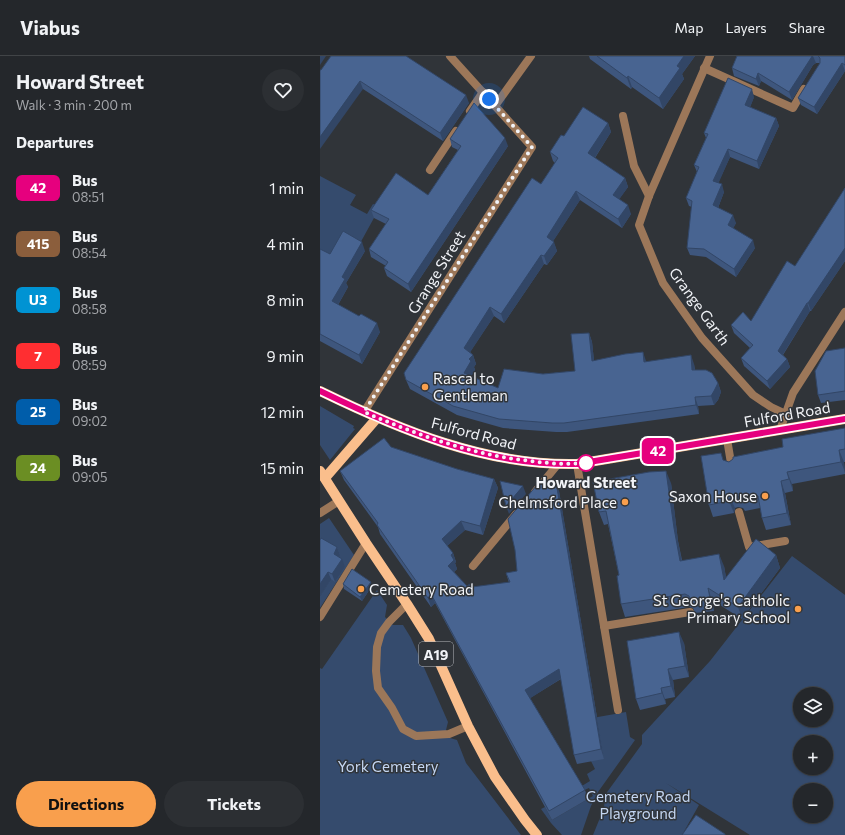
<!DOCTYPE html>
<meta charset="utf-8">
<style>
body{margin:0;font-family:Commissioner,sans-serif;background:#2c2f33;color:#f1f3f6;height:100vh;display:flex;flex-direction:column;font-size:15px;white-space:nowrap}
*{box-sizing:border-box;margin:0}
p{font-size:13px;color:#a3a5a9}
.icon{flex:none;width:22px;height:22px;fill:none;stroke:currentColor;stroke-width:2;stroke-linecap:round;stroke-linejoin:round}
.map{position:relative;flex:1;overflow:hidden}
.sheet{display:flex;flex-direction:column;background:#24272b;width:320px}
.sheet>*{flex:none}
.badge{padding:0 8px;border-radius:6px;font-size:14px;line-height:26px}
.controls{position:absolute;left:473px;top:631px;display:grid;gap:8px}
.controls a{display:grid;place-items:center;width:40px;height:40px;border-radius:50%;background:#24272b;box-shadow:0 1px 3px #0004,0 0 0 1px #414447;font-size:20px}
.you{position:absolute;width:20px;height:20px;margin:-10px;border:3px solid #fff;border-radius:50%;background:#1a73e8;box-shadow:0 0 0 6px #1a73e833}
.map>.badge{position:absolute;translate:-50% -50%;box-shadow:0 0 0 2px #fff}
h2{padding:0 16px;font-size:15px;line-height:36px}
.round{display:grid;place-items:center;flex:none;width:42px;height:42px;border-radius:21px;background:#2c2f33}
.overview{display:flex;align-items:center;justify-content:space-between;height:68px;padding:0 16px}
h1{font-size:19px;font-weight:700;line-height:30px}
.cta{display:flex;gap:8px;margin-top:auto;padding:8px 16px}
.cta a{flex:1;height:46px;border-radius:24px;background:#f99f4d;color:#111;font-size:16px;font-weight:700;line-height:46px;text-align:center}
.cta a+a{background:#2c2f33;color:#f1f3f6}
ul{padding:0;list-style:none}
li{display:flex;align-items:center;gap:12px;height:56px;padding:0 16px}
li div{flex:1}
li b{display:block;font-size:15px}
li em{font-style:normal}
li .badge{min-width:44px;font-weight:700;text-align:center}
header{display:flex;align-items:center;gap:24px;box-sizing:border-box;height:56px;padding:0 20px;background:#24272b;border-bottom:1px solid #414447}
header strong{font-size:19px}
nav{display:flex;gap:22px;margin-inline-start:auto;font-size:14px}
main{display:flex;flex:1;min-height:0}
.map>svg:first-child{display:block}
.green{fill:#354b6d;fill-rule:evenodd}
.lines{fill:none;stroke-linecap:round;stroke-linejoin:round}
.service{stroke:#9c7759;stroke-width:8}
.minor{stroke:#9c7759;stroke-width:8}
.primary{stroke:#fabe8c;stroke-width:10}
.wall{fill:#3e567d}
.shaded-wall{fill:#324666}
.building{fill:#486491;stroke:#324666}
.line-casing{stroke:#fff;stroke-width:9}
.line{stroke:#e6007e;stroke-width:6}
.walk{stroke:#f2f4f8;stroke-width:4;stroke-dasharray:0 7.2}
.poi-dot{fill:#f99f4d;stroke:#303439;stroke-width:1.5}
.stop-dot{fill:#fff;stroke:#e6007e;stroke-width:2}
.labels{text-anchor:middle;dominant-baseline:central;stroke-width:3;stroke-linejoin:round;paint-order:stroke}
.shield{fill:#303439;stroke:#b8babf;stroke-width:1}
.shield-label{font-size:14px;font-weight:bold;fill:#f2f4f8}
.street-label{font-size:15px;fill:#f2f4f8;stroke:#303439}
.poi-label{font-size:15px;fill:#f2f4f8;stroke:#303439;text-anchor:end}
.stop-label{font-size:15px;font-weight:bold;fill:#f2f4f8;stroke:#303439}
.park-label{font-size:15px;fill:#c4d6f2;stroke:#303439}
</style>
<header>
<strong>Viabus</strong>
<nav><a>Map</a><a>Layers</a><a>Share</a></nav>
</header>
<main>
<section class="sheet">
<div class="overview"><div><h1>Howard Street</h1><p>Walk · 3 min · 200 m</p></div><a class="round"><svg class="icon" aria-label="heart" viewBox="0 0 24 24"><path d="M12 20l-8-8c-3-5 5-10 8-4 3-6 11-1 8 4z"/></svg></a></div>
<h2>Departures</h2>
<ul>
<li><span class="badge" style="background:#e6007e;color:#fff">42</span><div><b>Bus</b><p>08:51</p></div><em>1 min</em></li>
<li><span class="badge" style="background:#8b5e3c;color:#fff">415</span><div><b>Bus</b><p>08:54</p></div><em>4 min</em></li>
<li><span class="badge" style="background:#0093d3;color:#fff">U3</span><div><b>Bus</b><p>08:58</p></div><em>8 min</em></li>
<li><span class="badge" style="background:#ff2e31;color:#fff">7</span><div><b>Bus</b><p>08:59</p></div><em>9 min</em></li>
<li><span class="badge" style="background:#005daa;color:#fff">25</span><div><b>Bus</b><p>09:02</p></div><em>12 min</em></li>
<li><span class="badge" style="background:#6b8e23;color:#fff">24</span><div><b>Bus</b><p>09:05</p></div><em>15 min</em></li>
</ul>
<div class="cta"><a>Directions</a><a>Tickets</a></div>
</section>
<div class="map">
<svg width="525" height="779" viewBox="0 0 525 779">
<rect width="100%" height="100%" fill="#303439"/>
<g class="green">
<polygon points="0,120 36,139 30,149 47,158 53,148 60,151 38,191 11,212 0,207"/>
<polygon points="0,350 34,370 33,372 35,373 10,404 0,389"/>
<polygon points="9,462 34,499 0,552 0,540 18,512 0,497 0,468"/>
<path d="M472,500L525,539V779H430L346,727L379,749L362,779H273L284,752L285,739L322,688V679L390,605ZM480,638H506V664H480ZM480,686H506V712H480ZM480,734H506V760H480Z"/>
<polygon points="57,534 67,549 65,561 73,569 83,569 91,582 128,666 126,674 130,682 137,684 146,707 201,779 0,779 0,612 2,613"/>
<polygon points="306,656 310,681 315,684 278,736 271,750 261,779 242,779 231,767 221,753 225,751 232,764 273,740 269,732 260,736 247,739 270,725 267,718 275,713 271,705 261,664"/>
</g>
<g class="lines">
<g class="service">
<polyline points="384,12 473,52 484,33"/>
<polyline points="150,55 163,36"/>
<polyline points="303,60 314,110 329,140"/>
<polyline points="110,114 136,75"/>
<polyline points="407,383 412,413"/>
<polyline points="215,436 238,408"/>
<polyline points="419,456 429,491 465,485"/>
<polyline points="153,510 196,458"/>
<polyline points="87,548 69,566 61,577 57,591 56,615 58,632 72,652 83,673 96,680 129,678 148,670"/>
<polyline points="0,561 46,487"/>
<polyline points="284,570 370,556"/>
</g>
<g class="minor">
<polyline points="390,0 329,140 319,169 343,227 382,282 433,339 451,351 466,358"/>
<polyline points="175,50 211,0"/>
<polyline points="44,356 212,91 130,0"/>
<polyline points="460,374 473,337 525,256"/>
<polyline points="257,408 298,654"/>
<polyline points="0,457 19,445"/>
</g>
<g class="primary">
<path d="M0,335C80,374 166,410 257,408L525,363"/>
<polyline points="0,415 46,487 87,548 109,583 148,670 175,721 205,764 217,779"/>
<polyline points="5,422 57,362"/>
</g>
</g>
<g class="wall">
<polygon points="269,0 375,0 362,18 364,23 343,53 312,31 311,33 270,3"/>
<polygon points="417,0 525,0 525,15 497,58 481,49 478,42 500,7 496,7 493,9 472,44 441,25 439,30 414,20 412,12"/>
<polygon points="0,14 149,47 123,85 43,33"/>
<polygon points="434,41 430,51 456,62 459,70 439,113 410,101 398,127 404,136 398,152 416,167 413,172 435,192 416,221 386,201 370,199 367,192 372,151 369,150 366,142 377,116 374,109 386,82 384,77"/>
<polygon points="288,67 291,76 275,102 305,122 308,131 299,143 311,158 302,172 260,144 233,185 237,195 227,209 224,208 184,267 174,260 150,296 153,299 156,308 154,311 155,314 151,320 178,332 223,318 255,315 269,277 272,286 274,305 326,305 326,306 374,308 375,314 398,327 401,336 398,344 394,349 378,350 379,358 247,376 236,376 183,372 137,359 90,333 86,324 235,107 233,105 230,96 244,80"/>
<polygon points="130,83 188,90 91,236 67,220 64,212 66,210 51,201 49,193 66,168 54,162 51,154 108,139 138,94 132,91"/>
<polygon points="525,132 525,205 491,255 490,255 463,299 467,303 470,311 450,333 424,310 421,302 430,292 414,277 411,269 431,265 475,210"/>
<polygon points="0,193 10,198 45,195 26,227 28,231 18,249 60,276 42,308 0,285"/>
<polygon points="525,292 525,344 501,347 498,339"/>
<polygon points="525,372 525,406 524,406 525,418 472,428 473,435 465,437 471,469 446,474 442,462 440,452 425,455 423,452 418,451 415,452 414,457 393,461 389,449 404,405 409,406 463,391"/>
<polygon points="71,391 137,413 174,423 178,432 163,479 145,474 127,490 133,497 136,506 135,507 137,513 134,516 147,530 152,531 189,527 186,517 197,515 239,435 284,703 257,708 254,699 241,623 210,642 265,734 268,743 232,764 115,547 111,551 60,478 58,471 24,424 20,415"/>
<polygon points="351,427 358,485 362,504 404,510 406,522 456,499 460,512 422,563 392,544 394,555 375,557 373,552 369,551 305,561 301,548 299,519 288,468 284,469 279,456"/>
<polygon points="0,484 17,491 20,499 19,501 25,511 15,526 11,523 0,540"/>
<polygon points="23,528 52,530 42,545 24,533"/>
<polygon points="364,587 369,621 353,624 355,641 345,643 346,648 320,654 316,643"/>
</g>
<g class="shaded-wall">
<polygon points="0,0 6,0 0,9"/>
<polygon points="364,0 375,0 362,18 364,23 343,53 339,42 357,10"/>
<polygon points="492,0 493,0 496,7 493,9 472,44 469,36 491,2"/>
<polygon points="522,7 525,15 497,58 494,51"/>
<polygon points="438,17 441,25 439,30 436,23"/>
<polygon points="308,20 312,31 311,33 307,22"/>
<polygon points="40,25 43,33 0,93 0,81"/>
<polygon points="432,33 434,41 428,57 425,49"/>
<polygon points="146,39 149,47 123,85 120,77"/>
<polygon points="456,62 459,70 439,113 437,105"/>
<polygon points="288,67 291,76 272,106 268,97"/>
<polygon points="185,82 188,90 91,236 88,228"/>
<polygon points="408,93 410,101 396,133 393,125"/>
<polygon points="305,122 308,131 296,148 293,139"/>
<polygon points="402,128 404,136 396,157 393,149"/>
<polygon points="256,135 260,144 230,190 227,181"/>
<polygon points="308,149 311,158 302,172 298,163"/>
<polygon points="413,159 416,167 411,177 408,169"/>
<polygon points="433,184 435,192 416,221 414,213"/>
<polygon points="42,186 45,195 26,227 28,231 15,254 12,245 22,221"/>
<polygon points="234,186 237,195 227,209 224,200"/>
<polygon points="525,192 525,205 491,255 488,247"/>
<polygon points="221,199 224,208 184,267 181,258"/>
<polygon points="487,247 490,255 460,303 458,295"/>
<polygon points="170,251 174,260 147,301 144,292"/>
<polygon points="57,267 60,276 42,308 39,299"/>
<polygon points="269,277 272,286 275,314 272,305"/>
<polygon points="323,296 326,305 327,315 324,306"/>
<polygon points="153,299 156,308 154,311 155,314 148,326 144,317 149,303"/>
<polygon points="371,299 374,308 376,323 372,314"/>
<polygon points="467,303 470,311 450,333 447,325"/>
<polygon points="398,327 401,336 398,344 394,349 391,340"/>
<polygon points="375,341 378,350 379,358 376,349"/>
<polygon points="519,394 524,406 525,416 521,406"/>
<polygon points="346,415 351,427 358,485 364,517 360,505 354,472"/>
<polygon points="467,416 472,428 473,435 469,423"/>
<polygon points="174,423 178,432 163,479 160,470"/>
<polygon points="461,425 465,437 471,469 467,457"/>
<polygon points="236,426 239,435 284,703 281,693"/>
<polygon points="203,430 206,438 189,458 186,450"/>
<polygon points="410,441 415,452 414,457 409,445"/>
<polygon points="141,465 145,474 125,492 122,483"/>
<polygon points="17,491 20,499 17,506 14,498"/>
<polygon points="133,497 136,506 135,507 137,513 131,519 128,510 131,499"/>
<polygon points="399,498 404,510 409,536 404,524"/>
<polygon points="456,499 460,512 422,563 418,551"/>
<polygon points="22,503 25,511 15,526 12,518"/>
<polygon points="8,516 11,523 0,540 0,528"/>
<polygon points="51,526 52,530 42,545 40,541"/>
<polygon points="388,532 392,544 394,555 390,542"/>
<polygon points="111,538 115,547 111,551 108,542"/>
<polygon points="359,576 364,587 369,621 365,610"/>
<polygon points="239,613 242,622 209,643 205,634"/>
<polygon points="348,613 353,624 355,641 351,630"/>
<polygon points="341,632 345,643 346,648 342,637"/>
</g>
<g class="building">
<polygon points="11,0 86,0 146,39 120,77 40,25 0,81 0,14 1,14"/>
<polygon points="277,0 364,0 357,10 360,12 339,42 308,20 307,22"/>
<polygon points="417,0 492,0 491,2 469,36 438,17 436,23 412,12"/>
<polygon points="498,0 525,0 525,9 522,7 494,51 478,42 500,7 500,2"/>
<polygon points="408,22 432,33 425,49 456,62 437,105 408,93 393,125 402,128 393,149 413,159 408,169 433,184 414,213 384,193 367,192 372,145 366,142 379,111 374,109 388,78 384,77"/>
<polygon points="154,47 185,82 88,228 64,212 68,206 49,193 69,163 51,154 76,117 108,139 141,90 130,83"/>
<polygon points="263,51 288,67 268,97 305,122 293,139 308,149 298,163 256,135 227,181 234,186 224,200 221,199 181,258 170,251 144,292 153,299 149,303 151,305 144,317 178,332 184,313 223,318 255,315 251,278 269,277 272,305 305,298 323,296 324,306 371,299 372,314 386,314 392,317 398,327 394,335 391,340 375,341 376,349 244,367 232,367 179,363 133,350 86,324 84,317 212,122 221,128 238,102 230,96 241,79 244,80"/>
<polygon points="525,132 525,192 488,247 487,247 458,295 467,303 447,325 421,302 433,289 411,269 423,256 431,265 467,205 475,210"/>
<polygon points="23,175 42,186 22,221 25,223 12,245 39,260 41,258 57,267 39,299 0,278 0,193 10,198"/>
<polygon points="525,292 525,335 498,339 495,315 506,295"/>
<polygon points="525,372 525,393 519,394 521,406 467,416 469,423 461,425 467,457 442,462 438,440 420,443 418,440 414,439 410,441 409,445 389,449 381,400 401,397 403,404 409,406 413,403 413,401 463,391 462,383"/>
<polygon points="64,382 71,391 137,413 174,423 160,470 141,465 122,483 133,497 131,499 134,504 128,510 147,530 150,528 152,531 190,526 186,517 197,515 195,494 188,463 217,429 236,426 281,693 254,699 239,613 205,634 265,734 229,755 111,538 108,542 57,469 58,467 20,415"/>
<polygon points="346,415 354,472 360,505 399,498 404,524 436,483 456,499 418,551 388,532 390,542 371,545 369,540 365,538 301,548 297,520 299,519 286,455 279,456 273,426 329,416"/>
<polygon points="180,425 203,430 186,450"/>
<polygon points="1,482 17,491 14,498 22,503 12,518 8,516 0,528 0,484"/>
<polygon points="32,513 51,526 40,541 23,528"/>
<polygon points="359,576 365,610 348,613 351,630 341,632 342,637 316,643 307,585"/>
<polygon points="376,759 405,778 405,779 362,779"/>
</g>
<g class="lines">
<g class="line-casing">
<path id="line" d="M0,335C80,374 166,410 257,408L525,363"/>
</g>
<use href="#line" class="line"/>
<path class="walk" d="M169,43L212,91L44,356C98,379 152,399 211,405C232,408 251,409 272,406L266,407"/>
</g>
<g class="poi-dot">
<circle cx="105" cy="331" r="4"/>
<circle cx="445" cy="440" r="4"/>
<circle cx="305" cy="446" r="4"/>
<circle cx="41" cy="533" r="4"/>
<circle cx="478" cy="553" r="4"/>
</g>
<circle class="stop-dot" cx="266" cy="407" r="8"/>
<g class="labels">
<rect class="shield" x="99" y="586" width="34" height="24" rx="3"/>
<g class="shield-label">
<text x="116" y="598">A19</text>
</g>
<g class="street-label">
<text transform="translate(116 216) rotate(-58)">Grange Street</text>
<text transform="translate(380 250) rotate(54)">Grange Garth</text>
<text transform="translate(467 358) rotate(-10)">Fulford Road</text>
<text transform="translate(154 377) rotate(15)">Fulford Road</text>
</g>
<g class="poi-label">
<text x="113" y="322" text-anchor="start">Rascal to<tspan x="113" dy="17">Gentleman</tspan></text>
<text x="437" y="440">Saxon House</text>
<text x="297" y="446">Chelmsford Place</text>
<text x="49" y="533" text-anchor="start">Cemetery Road</text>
<text x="470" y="544">St George's Catholic<tspan x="470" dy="17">Primary School</tspan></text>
</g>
<g class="stop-label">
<text x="266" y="426">Howard Street</text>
</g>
<g class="park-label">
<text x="68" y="710">York Cemetery</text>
<text x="318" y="740">Cemetery Road<tspan x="318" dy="17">Playground</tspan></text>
</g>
</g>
</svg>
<div class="controls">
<a><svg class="icon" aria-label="layers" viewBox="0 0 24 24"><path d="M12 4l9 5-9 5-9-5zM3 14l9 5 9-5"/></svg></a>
<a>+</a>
<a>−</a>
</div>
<div class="you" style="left:169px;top:43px"></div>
<b class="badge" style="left:338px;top:395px;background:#e6007e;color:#fff">42</b>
</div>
</main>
